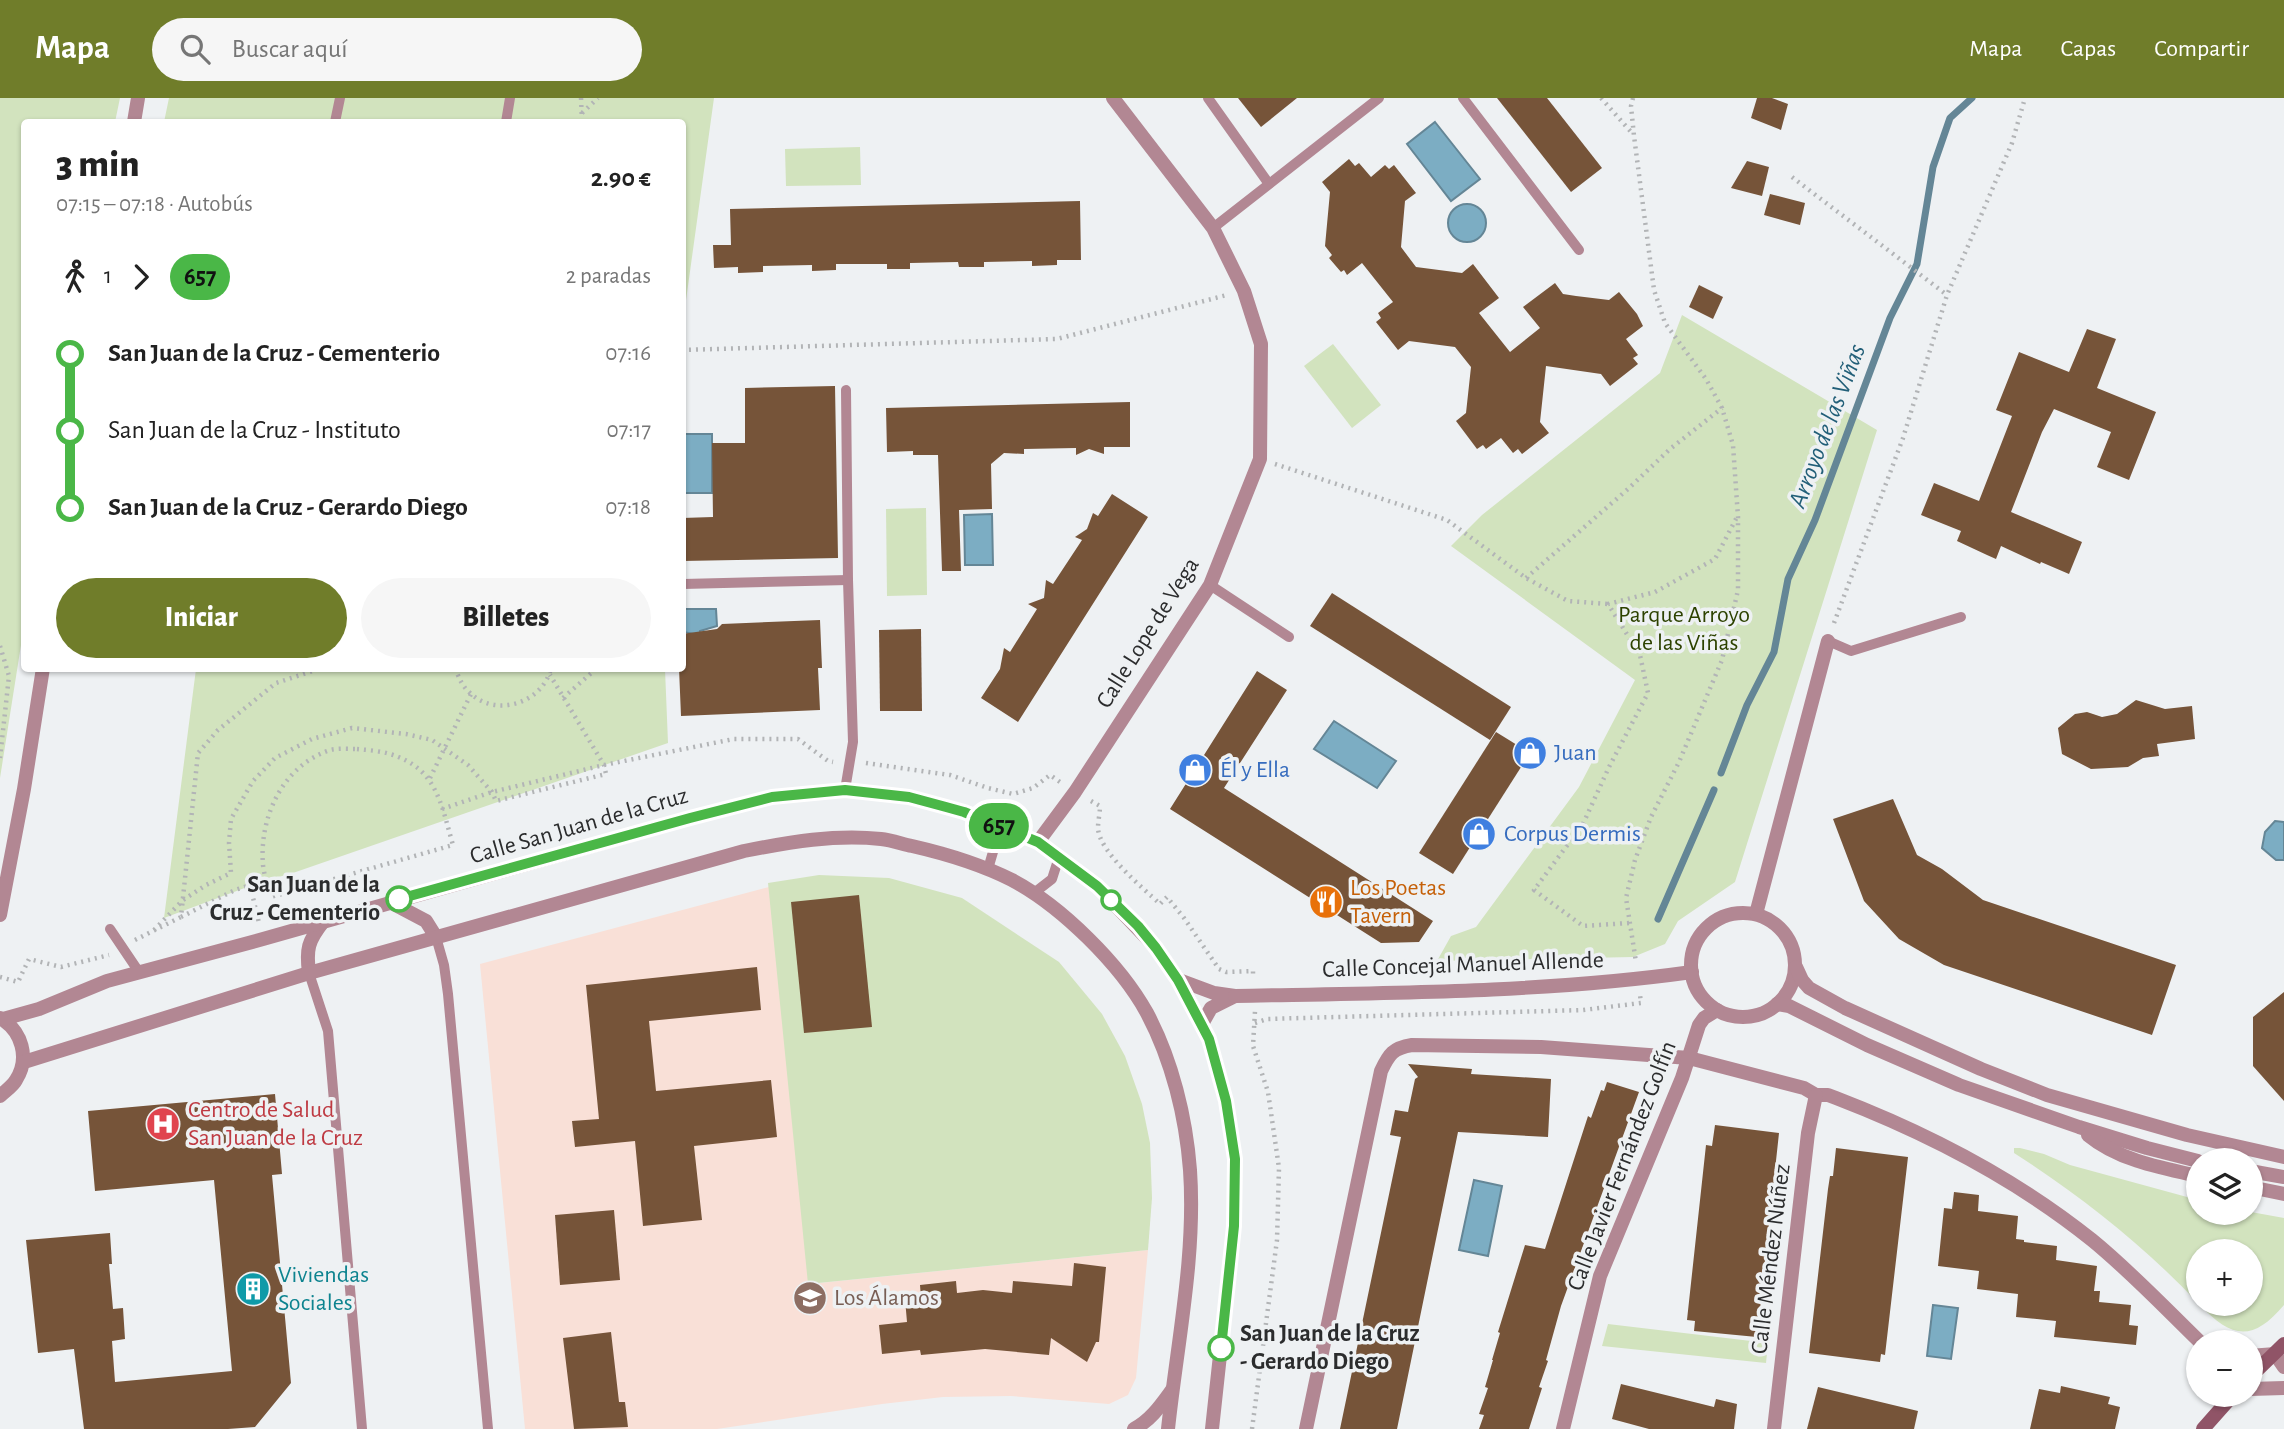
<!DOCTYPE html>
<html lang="es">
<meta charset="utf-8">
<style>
body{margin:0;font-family:"Alegreya Sans",sans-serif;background:#f6f6f6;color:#222;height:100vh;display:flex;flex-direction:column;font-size:26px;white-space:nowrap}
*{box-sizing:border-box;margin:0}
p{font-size:23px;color:#767676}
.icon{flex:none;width:38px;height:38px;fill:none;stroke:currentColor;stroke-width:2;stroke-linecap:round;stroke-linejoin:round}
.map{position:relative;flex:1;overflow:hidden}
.details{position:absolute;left:21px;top:21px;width:665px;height:553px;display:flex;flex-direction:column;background:#fff;border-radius:7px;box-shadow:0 2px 5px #0004}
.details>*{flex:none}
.badge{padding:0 14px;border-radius:23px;font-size:24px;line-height:46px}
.tools{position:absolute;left:2186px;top:1050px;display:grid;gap:14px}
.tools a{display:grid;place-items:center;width:77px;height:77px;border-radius:50%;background:#fff;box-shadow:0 2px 5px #0004;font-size:35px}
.map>.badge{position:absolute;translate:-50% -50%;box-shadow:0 0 0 4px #fff}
.legs{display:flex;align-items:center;gap:10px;height:77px;padding:0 35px;font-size:23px}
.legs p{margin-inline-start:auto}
.headline{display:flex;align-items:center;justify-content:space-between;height:119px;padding:0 35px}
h1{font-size:38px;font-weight:800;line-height:52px}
.action{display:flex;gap:14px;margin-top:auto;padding:14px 35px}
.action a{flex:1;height:80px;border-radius:42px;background:#707d2a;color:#fff;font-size:28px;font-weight:800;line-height:80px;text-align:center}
.action a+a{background:#f6f6f6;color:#222}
ul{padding:0 35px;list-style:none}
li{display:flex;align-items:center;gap:24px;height:77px;font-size:26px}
li i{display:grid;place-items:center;width:10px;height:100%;margin:0 9px;background:currentColor}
li i::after{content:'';width:18px;height:18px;margin:-9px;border:5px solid;border-radius:50%;background:#fff}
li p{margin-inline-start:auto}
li:first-child i{background:linear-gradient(#0000 50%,currentColor 0)}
li:last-child i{background:linear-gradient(currentColor 50%,#0000 0)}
header{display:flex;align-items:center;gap:42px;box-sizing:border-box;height:98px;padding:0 35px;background:#707d2a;color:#fff}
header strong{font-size:33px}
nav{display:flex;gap:38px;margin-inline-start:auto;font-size:24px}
.search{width:490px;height:63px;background:#f6f6f6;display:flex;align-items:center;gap:18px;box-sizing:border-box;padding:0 24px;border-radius:38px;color:#767676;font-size:26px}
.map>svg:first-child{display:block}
.education{fill:#f9e0d7}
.green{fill:#d2e3be}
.water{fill:#7cadc3;stroke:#648696;stroke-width:2}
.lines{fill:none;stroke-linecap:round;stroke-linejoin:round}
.stream{stroke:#648696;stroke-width:7}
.building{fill:#765439}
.path{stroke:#b2b4b6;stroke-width:4.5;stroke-dasharray:2 5;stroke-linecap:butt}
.service{stroke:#b28793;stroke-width:10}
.minor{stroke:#b28793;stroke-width:14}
.secondary{stroke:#905467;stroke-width:14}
.line-1-casing{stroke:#fff;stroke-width:16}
.line-1{stroke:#4ab747;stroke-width:10}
.stop-1-dot{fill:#fff;stroke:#4ab747;stroke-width:3.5}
.labels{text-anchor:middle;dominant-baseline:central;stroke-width:7;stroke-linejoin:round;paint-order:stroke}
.park-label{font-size:24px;fill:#2d4200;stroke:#eef1f3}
.street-label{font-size:24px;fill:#2b2c2d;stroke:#eef1f3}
.shop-label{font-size:24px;fill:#366cbe;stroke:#eef1f3;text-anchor:start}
.stop-label{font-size:24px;font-weight:bold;fill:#2b2c2d;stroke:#eef1f3;text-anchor:end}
.food-label{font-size:24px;fill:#c56008;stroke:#eef1f3;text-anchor:start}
.health-label{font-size:24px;fill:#be3a42;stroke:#eef1f3;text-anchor:start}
.culture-label{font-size:24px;fill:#0d838f;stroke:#eef1f3;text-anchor:start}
.education-label{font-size:24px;fill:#785e54;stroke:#eef1f3;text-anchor:start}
.water-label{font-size:26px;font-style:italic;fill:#225f78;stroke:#eef1f3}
</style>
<header>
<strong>Mapa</strong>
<div class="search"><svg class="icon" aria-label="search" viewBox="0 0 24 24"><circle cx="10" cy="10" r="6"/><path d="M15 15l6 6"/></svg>Buscar aquí</div>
<nav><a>Mapa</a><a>Capas</a><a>Compartir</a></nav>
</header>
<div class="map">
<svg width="2284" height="1331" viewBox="0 0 2284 1331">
<rect width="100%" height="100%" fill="#eef1f3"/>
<polygon class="education" points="769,789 809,1186 1148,1152 1136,1280 1128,1297 1109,1306 1011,1298 943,1299 882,1306 717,1331 525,1331 480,866"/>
<g class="green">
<polygon points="0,0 120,0 115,24 24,24 24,528 0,680"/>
<polygon points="169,0 714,0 683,224 682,24 164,24"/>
<polygon points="860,49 861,87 786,88 785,51"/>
<polygon points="1682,217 1877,332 1735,784 1678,823 1665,846 1633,859 1437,863 1451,838 1476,829 1579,689 1635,582 1451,448 1482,417 1660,275"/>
<polygon points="1333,246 1381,307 1352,330 1304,268"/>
<polygon points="926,410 927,497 887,498 886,411"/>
<polygon points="196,571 665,571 668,645 290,776 266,782 164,820"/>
<polygon points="819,777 889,780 962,800 1059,864 1102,916 1125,958 1142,1006 1150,1045 1152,1100 1148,1152 808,1186 768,785"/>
<path d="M2020,1050L2044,1056L2070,1067L2198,1102V1115L2251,1114L2284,1120V1207C2252,1245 2231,1240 2199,1206H2250V1153H2198V1205C2143,1147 2081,1098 2014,1055V1050Z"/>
<polygon points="1608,1226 1768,1245 1766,1265 1602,1248"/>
</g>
<g class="water">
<polygon points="1435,24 1480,81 1451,103 1407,46"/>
<circle cx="1467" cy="125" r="19"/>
<rect x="683" y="336" width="29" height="59"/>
<polygon points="992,416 993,467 965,467 964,417"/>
<polygon points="682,511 716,511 717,528 700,533 700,537 683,534"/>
<polygon points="1334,623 1396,663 1377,690 1314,651"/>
<polygon points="2275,723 2284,724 2284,762 2276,762 2262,750 2265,734"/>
<polygon points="1474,1082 1502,1088 1488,1158 1459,1152"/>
<polygon points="1933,1207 1958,1210 1951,1261 1927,1258"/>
</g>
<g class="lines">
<g class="stream">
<polyline points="1721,675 1747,607 1774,554 1788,481 1815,422 1890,220 1917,166 1933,69 1950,20 1972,0"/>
<polyline points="1658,821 1714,692"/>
</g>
</g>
<g class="building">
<polygon points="1238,0 1297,0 1261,29"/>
<polygon points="1497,0 1547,0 1602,70 1571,94"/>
<polygon points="1757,0 1772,0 1788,6 1781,32 1751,20"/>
<polygon points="1349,61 1355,68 1359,65 1371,79 1385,67 1389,71 1394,67 1416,95 1405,103 1401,149 1416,169 1462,175 1473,166 1499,200 1479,215 1510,254 1540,230 1523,209 1555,185 1563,196 1576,198 1609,202 1619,194 1637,216 1643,228 1626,241 1638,257 1633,260 1638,266 1610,288 1601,276 1546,268 1540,324 1549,335 1522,356 1518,351 1513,355 1501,340 1486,351 1483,347 1477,351 1456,323 1466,315 1471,269 1455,249 1409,243 1398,252 1376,224 1381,220 1378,215 1393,204 1362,165 1347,177 1344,172 1341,174 1329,160 1332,157 1325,148 1330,94 1322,84"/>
<polygon points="1747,63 1769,69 1762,98 1731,90"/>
<polygon points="1770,96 1805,105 1800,127 1764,117"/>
<polygon points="1080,103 1081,162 1057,162 1057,167 1032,168 1032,163 984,164 984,169 959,169 958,164 910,165 910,171 887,171 887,166 836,166 836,172 812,173 812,167 763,168 763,174 738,175 738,169 714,170 713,147 731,147 730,111"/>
<polygon points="1699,187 1723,199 1713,221 1689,209"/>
<polygon points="2087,231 2116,241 2097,290 2156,314 2129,382 2097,369 2111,334 2054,311 2042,334 2011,414 2082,444 2069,476 2041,464 2040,466 2001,448 1996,461 1987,457 1957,443 1961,433 1921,417 1934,385 1979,403 2012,318 1996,312 2019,254 2069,274"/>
<polygon points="835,288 838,460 682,463 682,420 713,419 712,345 745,345 745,290"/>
<polygon points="1130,304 1130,349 1104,349 1104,356 1089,351 1076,357 1076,350 1024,351 1024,356 1004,355 991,366 992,411 959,412 961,473 942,473 938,357 913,357 913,353 887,354 886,310"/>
<polygon points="1112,396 1148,419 1018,624 981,600 1000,571 1004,550 1010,554 1037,511 1028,506 1044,500 1046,482 1053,486 1082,442 1075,439 1087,431 1093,415 1098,418"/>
<polygon points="1332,495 1511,609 1490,642 1310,528"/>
<polygon points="820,522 822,570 818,570 820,612 681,618 679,570 682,570 682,536 717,531 722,526"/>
<polygon points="921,531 922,613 880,613 879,532"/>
<polygon points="1257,573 1287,592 1224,690 1433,823 1419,844 1381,845 1170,711"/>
<polygon points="2136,602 2165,611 2192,608 2195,641 2157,646 2159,658 2143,660 2128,669 2091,671 2062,656 2058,630 2075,616 2087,614 2102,619 2117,616"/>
<polygon points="1496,634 1530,655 1453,776 1419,755"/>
<polygon points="1893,701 1917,757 1942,771 1983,802 2176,867 2152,937 1944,867 1899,841 1864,803 1833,721"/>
<polygon points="859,797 872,929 804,935 791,804"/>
<polygon points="757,869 761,912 649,923 656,993 771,982 777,1039 694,1048 702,1122 643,1128 635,1043 575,1049 572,1023 599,1021 586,887"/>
<polygon points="2284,894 2284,1003 2253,968 2253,919"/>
<polygon points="1408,966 1472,971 1471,976 1551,981 1548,1039 1458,1034 1397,1331 1340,1331 1401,1039 1390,1037 1395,1012 1408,1014 1415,981 1418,979"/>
<polygon points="1607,984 1639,994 1561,1208 1546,1262 1548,1263 1539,1289 1542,1290 1529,1331 1479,1331 1484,1317 1479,1316 1488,1290 1485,1289 1493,1262 1492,1262 1500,1235 1498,1234 1525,1147 1545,1151 1588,1018 1591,1020 1601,992 1604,993"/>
<polygon points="275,996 282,1076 272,1077 291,1285 255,1329 228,1331 84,1331 74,1251 38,1255 26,1142 110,1135 112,1166 109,1166 113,1211 123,1210 125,1241 112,1243 115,1284 232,1273 214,1082 95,1093 88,1013"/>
<polygon points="1715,1027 1779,1035 1757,1239 1694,1233 1695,1223 1687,1222 1706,1047 1712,1048"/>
<polygon points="1836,1050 1908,1059 1885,1257 1881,1256 1880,1264 1809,1255 1828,1091 1830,1078 1833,1078"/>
<polygon points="1954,1094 1979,1097 1978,1113 2018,1118 2016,1141 2024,1142 2024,1144 2057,1148 2056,1162 2097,1168 2094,1193 2100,1193 2099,1204 2131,1207 2129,1227 2138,1228 2136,1247 2054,1239 2056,1223 2016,1219 2018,1196 1977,1191 1979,1173 1938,1168 1944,1110 1952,1111"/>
<polygon points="614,1112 620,1182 560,1187 555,1117"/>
<polygon points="1074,1165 1106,1169 1099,1244 1096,1244 1087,1264 1051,1240 1049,1257 985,1251 921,1257 920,1252 882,1256 879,1227 907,1224 905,1201 921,1200 920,1187 956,1183 957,1195 983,1192 1012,1195 1013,1183 1072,1188"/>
<polygon points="611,1234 619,1304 625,1304 628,1329 574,1331 563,1240"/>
<polygon points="1621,1286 1714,1309 1716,1301 1737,1306 1734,1331 1649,1331 1612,1321"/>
<polygon points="2061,1288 2110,1299 2108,1306 2120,1309 2115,1331 2030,1331 2039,1291 2060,1295"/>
<polygon points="1818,1289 1918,1313 1914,1331 1807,1331"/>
</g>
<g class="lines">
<g class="path">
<polyline points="581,0 582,24"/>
<polyline points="1601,0 1633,36"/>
<polyline points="1633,0 1631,8 1634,38 1654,192 1665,225 1706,281 1722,310 1733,347 1738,419 1738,492 1722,562 1679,664 1651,719 1635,762 1626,800 1636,864"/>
<polyline points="582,15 598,0"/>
<polyline points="1792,79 1947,197"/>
<polyline points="682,252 1057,241 1227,197"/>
<polyline points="1275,366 1447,422 1526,480 1568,503 1608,506"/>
<polyline points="1526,480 1628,391 1670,351 1722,310"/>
<polyline points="1834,525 1903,340 1947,197 2012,45 2025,0"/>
<polyline points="0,548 9,578 0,660"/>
<path d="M455,570C459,580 462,588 470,595C496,620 543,605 551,570"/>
<polyline points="563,600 597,570"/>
<path d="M357,651C368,652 380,653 390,656C437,670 441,706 453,747L271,799C268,788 264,777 263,767C259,720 282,668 330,652C338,650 349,651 357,651Z"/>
<polyline points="866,665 950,677 988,690 1013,696 1033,690 1050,677 1060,684"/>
<polyline points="430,680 471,596"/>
<path d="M1091,703L1100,708C1100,715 1098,723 1098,730C1099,754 1143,790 1160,806L1167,799L1184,820L1219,871L1226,874L1253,873V880"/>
<polyline points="442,711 492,694 604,667 734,641 798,641 828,663 833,664"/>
<polyline points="250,787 259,825"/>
<polyline points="181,819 235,792 266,782"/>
<polyline points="1629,825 1583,828 1534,792 1583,726 1609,669 1648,595 1640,557 1608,506 1655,494 1715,461 1737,419"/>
<polyline points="154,832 183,802 206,787 231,775 229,745 231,721 253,683 275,660 312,641 352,630 406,636 432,642 468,667 492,694 496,703 606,676 604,667 550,577"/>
<polyline points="135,842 181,819 198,655 218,632 276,585 322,570"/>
<polyline points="0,879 18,884 29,861 61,869 109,857"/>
<polyline points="1255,925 1267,921 1583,912 1641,905 1640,897"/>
<polyline points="1252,1331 1277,1142 1279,1070 1268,994 1253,948 1255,913"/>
</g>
<g class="service">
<polyline points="1208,0 1269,86"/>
<polyline points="1463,0 1579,152"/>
<polyline points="335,24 340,0"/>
<polyline points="506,24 510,0"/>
<polyline points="1213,130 1379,0"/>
<polyline points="683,486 848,482"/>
<polyline points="1210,487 1289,539"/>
<polyline points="1828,543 1851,553 1961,519"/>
<polyline points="845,692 853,644 848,482 846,292"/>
<polyline points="988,771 995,747 1011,733"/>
<polyline points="1034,795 1052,781 1059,759"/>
<polyline points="110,831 139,874"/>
<polyline points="436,839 444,867 448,896 488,1331"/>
<polyline points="309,875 328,933 362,1331"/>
</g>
<g class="minor">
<polyline points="134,24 138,0"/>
<polyline points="1038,744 1075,694 1210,487 1260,361 1261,246 1244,193 1213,130 1113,0"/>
<polyline points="390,804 426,823 436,839"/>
<circle cx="1743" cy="867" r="52"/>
<polyline points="1756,816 1828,543"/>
<polyline points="0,817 24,691 43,570"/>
<polyline points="1796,869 1802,882 1809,890 1845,910 1981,971 2047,997 2187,1037 2284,1059"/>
<path d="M309,875C306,851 308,843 323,824"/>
<polyline points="1179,882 1214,895 1235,898 1211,910 1202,926"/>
<path d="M1235,898C1387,895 1541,895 1692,874"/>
<polyline points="1777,906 1789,908 1867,947 1959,987 2079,1029 2147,1050 2198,1063"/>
<path d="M0,920C22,933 30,960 16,982C13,988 5,993 0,998"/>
<polyline points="3,921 39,911 107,883 263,841 690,720 772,699 845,692 910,699 964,714 1038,744 1097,788 1156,850 1179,882 1209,941 1226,1004 1235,1061 1234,1128 1212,1331"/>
<path d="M24,964L309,875L744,753C790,744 835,736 881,741C892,742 902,746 912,748C947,756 980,766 1012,782C1061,808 1120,866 1147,915C1172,962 1186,1019 1190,1072C1196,1158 1177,1246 1168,1331"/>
<path d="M2088,1037C2118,1062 2161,1070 2198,1078"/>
<polyline points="2250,1073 2284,1079"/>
<polyline points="2250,1089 2284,1096"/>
<polyline points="2250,1258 2275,1256 2284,1269"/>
<polyline points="2250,1291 2284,1290"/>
<path d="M1134,1331C1151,1322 1161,1307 1172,1292"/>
<path d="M1306,1331L1381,973C1389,956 1393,950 1412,947L1541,949L1689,960L1804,990L1816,997H1828L1836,1000C1927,1035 2016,1081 2092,1142C2130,1173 2165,1210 2200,1244"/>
<polyline points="1563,1331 1600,1178 1682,980 1699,927 1704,920 1717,912"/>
<polyline points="1774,1331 1808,1035 1816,997"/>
</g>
<g class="secondary">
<polyline points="2250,1279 2284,1246"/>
<polyline points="2203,1331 2233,1297"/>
</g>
</g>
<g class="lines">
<g class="line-1-casing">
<polyline id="line-1" points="399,801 690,720 772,699 845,692 909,699 946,709 964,714 1038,744 1097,788 1138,828 1156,850 1178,882 1209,941 1226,1003 1235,1061 1234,1128 1221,1250"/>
</g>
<use href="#line-1" class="line-1"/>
</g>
<defs>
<g id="shop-disc" transform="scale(1.75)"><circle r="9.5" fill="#3f7fe0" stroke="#eef1f3"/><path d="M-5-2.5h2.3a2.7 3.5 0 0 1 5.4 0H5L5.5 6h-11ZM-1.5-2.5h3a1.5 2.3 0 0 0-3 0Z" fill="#fff"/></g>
<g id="restaurant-disc" transform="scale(1.75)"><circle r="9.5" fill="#e8710a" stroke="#eef1f3"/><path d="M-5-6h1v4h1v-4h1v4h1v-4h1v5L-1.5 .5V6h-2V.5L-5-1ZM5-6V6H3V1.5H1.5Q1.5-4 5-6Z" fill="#fff"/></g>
<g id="hospital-disc" transform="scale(1.75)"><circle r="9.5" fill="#e0444e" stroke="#eef1f3"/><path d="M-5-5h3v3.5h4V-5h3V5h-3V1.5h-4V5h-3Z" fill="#fff"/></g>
<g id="building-disc" transform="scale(1.75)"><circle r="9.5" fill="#0f9aa8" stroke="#eef1f3"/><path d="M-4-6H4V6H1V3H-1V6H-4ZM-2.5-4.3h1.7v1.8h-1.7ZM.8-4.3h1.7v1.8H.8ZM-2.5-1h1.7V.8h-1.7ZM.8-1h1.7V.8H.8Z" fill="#fff"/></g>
<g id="school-disc" transform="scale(1.75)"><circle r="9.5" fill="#8d6e63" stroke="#eef1f3"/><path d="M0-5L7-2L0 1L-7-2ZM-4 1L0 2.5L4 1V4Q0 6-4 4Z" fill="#fff"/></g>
</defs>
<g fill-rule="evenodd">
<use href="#shop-disc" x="1530" y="655"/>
<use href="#shop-disc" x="1195" y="672"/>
<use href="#shop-disc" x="1479" y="736"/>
<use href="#restaurant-disc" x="1326" y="804"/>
<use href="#hospital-disc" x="163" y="1026"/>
<use href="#building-disc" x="253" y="1191"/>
<use href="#school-disc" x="810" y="1200"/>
</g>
<g class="stop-1-dot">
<circle cx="399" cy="801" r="12"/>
<circle cx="1111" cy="802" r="9"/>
<circle cx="1221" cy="1250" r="12"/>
</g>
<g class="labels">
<g class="park-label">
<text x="1684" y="517">Parque Arroyo<tspan x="1684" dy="28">de las Viñas</tspan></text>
</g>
<g class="street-label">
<text transform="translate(1148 535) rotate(-58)">Calle Lope de Vega</text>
<text transform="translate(579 728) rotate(-16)">Calle San Juan de la Cruz</text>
<text transform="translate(1463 867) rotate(-2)">Calle Concejal Manuel Allende</text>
<text transform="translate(1622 1068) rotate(-69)">Calle Javier Fernández Golfín</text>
<text transform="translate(1771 1161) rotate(-83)">Calle Méndez Núñez</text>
</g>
<g class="shop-label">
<text x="1554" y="655">Juan</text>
<text x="1220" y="672">Él y Ella</text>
<text x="1504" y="736">Corpus Dermis</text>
</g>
<g class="stop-label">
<text x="380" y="787">San Juan de la<tspan x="380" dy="28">Cruz - Cementerio</tspan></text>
<text x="1240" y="1236" text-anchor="start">San Juan de la Cruz<tspan x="1240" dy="28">- Gerardo Diego</tspan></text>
</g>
<g class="food-label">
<text x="1350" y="790">Los Poetas<tspan x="1350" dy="28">Tavern</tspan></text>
</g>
<g class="health-label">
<text x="188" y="1012">Centro de Salud<tspan x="188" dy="28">San Juan de la Cruz</tspan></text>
</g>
<g class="culture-label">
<text x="278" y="1177">Viviendas<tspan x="278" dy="28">Sociales</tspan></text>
</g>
<g class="education-label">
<text x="834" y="1200">Los Álamos</text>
</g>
<g class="water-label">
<text transform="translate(1827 328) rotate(-69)">Arroyo de las Viñas</text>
</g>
</g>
</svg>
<div class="tools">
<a><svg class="icon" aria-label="layers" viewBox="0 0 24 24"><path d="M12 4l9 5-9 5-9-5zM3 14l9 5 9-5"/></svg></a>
<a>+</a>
<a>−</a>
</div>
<b class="badge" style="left:999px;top:728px;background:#4ab747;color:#111">657</b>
<section class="details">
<div class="headline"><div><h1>3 min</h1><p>07:15 – 07:18 · Autobús</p></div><b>2.90 €</b></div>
<div class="legs"><svg class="icon" aria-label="walk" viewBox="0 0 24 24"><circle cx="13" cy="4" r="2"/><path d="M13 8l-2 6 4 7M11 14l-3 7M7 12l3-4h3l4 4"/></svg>1<svg class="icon" aria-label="forward" viewBox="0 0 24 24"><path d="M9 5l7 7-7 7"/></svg><b class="badge" style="background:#4ab747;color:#111">657</b><p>2 paradas</p></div>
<ul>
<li><i style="color:#4ab747"></i><b>San Juan de la Cruz - Cementerio</b><p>07:16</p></li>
<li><i style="color:#4ab747"></i><span>San Juan de la Cruz - Instituto</span><p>07:17</p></li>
<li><i style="color:#4ab747"></i><b>San Juan de la Cruz - Gerardo Diego</b><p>07:18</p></li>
</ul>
<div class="action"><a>Iniciar</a><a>Billetes</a></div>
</section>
</div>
